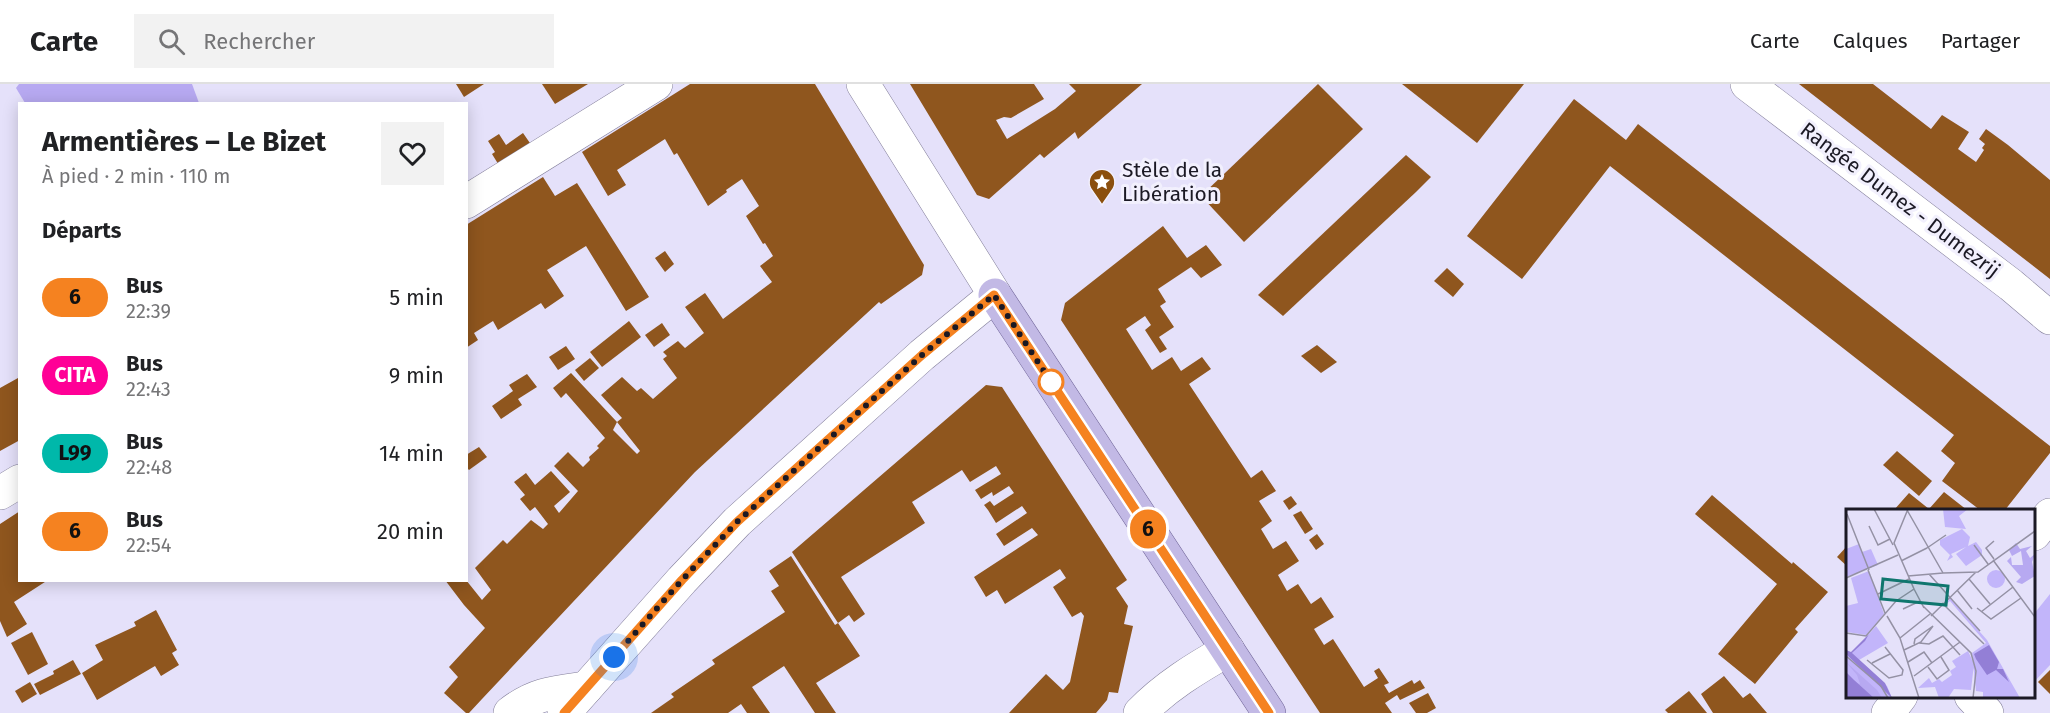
<!DOCTYPE html>
<html lang="fr">
<meta charset="utf-8">
<style>
body{margin:0;font-family:"Fira Sans",sans-serif;background:#f2f2f2;color:#202124;height:100vh;display:flex;flex-direction:column;font-size:22px;white-space:nowrap}
*{box-sizing:border-box;margin:0}
p{font-size:20px;color:#757577}
.icon{flex:none;width:33px;height:33px;fill:none;stroke:currentColor;stroke-width:2;stroke-linecap:round;stroke-linejoin:round}
.map{position:relative;flex:1;overflow:hidden}
.sheet{position:absolute;left:18px;top:18px;width:450px;height:480px;display:flex;flex-direction:column;background:#fff;border-radius:0px;box-shadow:0 3px 15px #0003}
.sheet>*{flex:none}
.badge{padding:0 12px;border-radius:20px;font-size:21px;line-height:39px}
.you{position:absolute;width:30px;height:30px;margin:-15px;border:4px solid #fff;border-radius:50%;background:#1a73e8;box-shadow:0 0 0 9px #1a73e833}
.map>.badge{position:absolute;translate:-50% -50%;box-shadow:0 0 0 3px #fff}
h2{padding:0 24px;font-size:22px;line-height:54px}
.round{display:grid;place-items:center;flex:none;width:63px;height:63px;border-radius:0px;background:#f2f2f2}
.head{display:flex;align-items:center;justify-content:space-between;height:102px;padding:0 24px}
h1{font-size:28px;font-weight:700;line-height:45px}
ul{padding:0;list-style:none}
li{display:flex;align-items:center;gap:18px;height:78px;padding:0 24px}
li div{flex:1}
li b{display:block;font-size:22px}
li em{font-style:normal}
li .badge{min-width:66px;font-weight:700;text-align:center}
header{display:flex;align-items:center;gap:36px;box-sizing:border-box;height:84px;padding:0 30px;background:#fff;border-bottom:2px solid #e0e0e0}
header strong{font-size:28px}
nav{display:flex;gap:33px;margin-inline-start:auto;font-size:21px}
.search{width:420px;height:54px;background:#f2f2f2;display:flex;align-items:center;gap:15px;box-sizing:border-box;padding:0 21px;border-radius:0px;color:#757577;font-size:22px}
.map>svg:first-child{display:block}
.green{fill:#c2b5fa}
.forest{fill:#b7a9f1}
.building{fill:#8f561e;fill-rule:evenodd}
.lines{fill:none;stroke-linecap:round;stroke-linejoin:round}
.minor-casing{stroke:#837f9a;stroke-width:34}
.major-casing{stroke:#6e6396;stroke-width:34}
.minor{stroke:#fff;stroke-width:33}
.major{stroke:#c2b9e5;stroke-width:33}
.line-casing{stroke:#fff;stroke-width:14}
.line{stroke:#f58220;stroke-width:9}
.walk{stroke:#1b1924;stroke-width:6;stroke-dasharray:0 10.8}
.stop-dot{fill:#fff;stroke:#f58220;stroke-width:3}
.labels{text-anchor:middle;dominant-baseline:central;stroke-width:6;stroke-linejoin:round;paint-order:stroke}
.poi-label{font-size:21px;fill:#1b1924;stroke:#f2f0fd;text-anchor:start}
.street-label{font-size:21px;fill:#1b1924;stroke:#f2f0fd}
.inset-road{fill:none;stroke:#9491a4;stroke-width:1.5}
.view{fill:#0f766e;fill-opacity:0.15;stroke:#0f766e;stroke-width:3}
.inset-edge{fill:none;stroke:#1b1924;stroke-width:3}
</style>
<header>
<strong>Carte</strong>
<div class="search"><svg class="icon" aria-label="search" viewBox="0 0 24 24"><circle cx="10" cy="10" r="6"/><path d="M15 15l6 6"/></svg>Rechercher</div>
<nav><a>Carte</a><a>Calques</a><a>Partager</a></nav>
</header>
<div class="map">
<svg width="2050" height="629" viewBox="0 0 2050 629">
<rect width="100%" height="100%" fill="#e5e1fa"/>
<polygon class="green" points="2050,510 2050,581 2034,598 2034,530"/>
<polygon class="forest" points="19,0 192,0 199,19 25,19 16,4"/>
<g class="building">
<polygon points="456,0 484,0 464,13"/>
<polygon points="542,0 588,0 555,20"/>
<path d="M690,0H815L924,181L922,191L881,220L879,218L695,388L482,615L469,629H466L444,609L458,593L449,583L485,544L464,521L445,496H466L482,516L491,506L475,484L503,456L507,460L531,436L543,445L548,440L535,423L530,427L520,415L525,411L514,398L526,389L535,401L551,387L570,408L554,422L559,429L578,407L554,382L568,368L583,383L590,376L589,373L599,364L597,362L605,354L566,309L561,314L553,304L571,289L617,338L622,334L601,311L622,293L637,307L641,304L653,315L677,294L663,275L667,272L663,268L678,257L685,264L704,249L685,223L705,209L723,235L772,198L760,182L773,172L765,159L763,160L746,132L759,122L742,95L726,106L727,108L708,122L677,69L674,71L665,55L617,86L626,101L608,112L582,68ZM617,338L640,367L637,370L613,346Z"/>
<polygon points="910,0 1034,0 1044,15 1011,34 1004,33 996,36 1007,55 1055,25 1076,7 1069,0 1142,0 1078,55 1075,48 1044,74 1040,70 989,115 977,111"/>
<polygon points="1318,0 1363,45 1244,158 1201,112"/>
<polygon points="1402,0 1524,0 1477,59"/>
<polygon points="1799,0 1873,0 1931,45 1942,31 1969,48 1958,65 1976,78 1984,66 1982,64 1985,60 1979,55 1986,45 2008,61 2050,96 2050,195"/>
<polygon points="1574,15 1626,56 1638,40 2050,362 2050,369 2005,426 1980,426 1942,397 1955,379 1941,367 1954,351 1610,82 1522,195 1467,152"/>
<polygon points="523,49 532,62 500,83 492,70 495,68 488,57 499,50 506,61"/>
<polygon points="1406,71 1431,93 1416,108 1283,232 1258,211"/>
<polygon points="543,93 555,112 577,99 649,213 626,227 586,162 547,186 564,212 545,225 541,219 498,246 493,237 474,249 478,256 466,264 466,141"/>
<polygon points="1163,142 1187,174 1206,161 1222,181 1201,194 1191,183 1158,205 1166,218 1160,222 1174,243 1159,253 1167,265 1160,269 1145,246 1151,241 1145,232 1126,245 1152,286 1172,273 1181,287 1202,273 1211,285 1189,300 1251,394 1262,386 1276,407 1259,417 1272,437 1261,445 1273,465 1286,457 1299,477 1278,491 1287,507 1298,500 1311,520 1321,513 1334,533 1314,545 1324,561 1333,555 1364,603 1378,594 1374,587 1379,584 1389,599 1384,601 1389,609 1412,596 1414,600 1420,596 1425,604 1400,616 1397,611 1385,619 1392,629 1320,629 1061,236 1065,219"/>
<polygon points="665,167 674,180 665,188 655,174"/>
<polygon points="1447,184 1464,200 1453,213 1434,197"/>
<polygon points="629,237 641,253 602,283 590,268"/>
<polygon points="662,239 670,251 654,263 645,251"/>
<polygon points="1317,261 1337,278 1321,289 1301,272"/>
<polygon points="566,262 575,275 558,286 549,273"/>
<polygon points="590,274 599,284 584,297 575,286"/>
<polygon points="527,290 537,303 518,315 522,321 501,335 492,322 513,307 509,301"/>
<polygon points="18,294 20,356 0,367 0,304"/>
<polygon points="986,301 1002,303 1127,496 1116,504 1128,522 1124,540 1133,542 1118,609 1109,608 1107,616 1096,629 1009,629 1046,590 1063,606 1070,598 1084,532 1081,528 1072,533 1053,503 1066,494 1060,485 1005,520 997,506 986,513 974,493 1038,451 1032,444 1004,462 996,450 1027,429 1022,422 996,439 988,426 984,421 990,417 994,422 1014,409 1009,402 993,412 992,408 981,415 975,406 1001,390 996,382 970,398 962,386 912,418 925,439 841,493 865,530 854,538 849,531 838,539 792,468"/>
<polygon points="479,363 487,373 469,386 466,383 466,371"/>
<polygon points="1897,367 1932,397 1919,412 1883,381"/>
<polygon points="1944,408 1967,426 1894,426 1909,409 1929,425"/>
<polygon points="1712,411 1792,480 1793,478 1828,508 1795,545 1798,548 1755,600 1718,570 1777,500 1695,430"/>
<polygon points="1291,412 1297,420 1289,426 1283,417"/>
<polygon points="20,427 20,496 48,496 14,518 27,540 7,553 0,537 0,440"/>
<polygon points="1301,427 1313,445 1305,450 1293,431"/>
<polygon points="1317,450 1324,460 1316,466 1309,456"/>
<polygon points="1848,461 1848,483 1837,473"/>
<polygon points="791,472 835,541 838,539 860,572 816,599 836,629 815,629 784,582 752,603 770,629 747,629 741,620 728,629 651,629 674,613 671,610 715,580 712,576 785,528 771,507 779,502 769,487"/>
<polygon points="156,526 177,566 172,569 179,581 161,592 155,582 97,616 82,589 103,576 95,561 136,542 134,538"/>
<polygon points="32,548 48,580 28,591 11,559"/>
<polygon points="73,576 81,590 40,611 34,600 54,590 53,587"/>
<polygon points="2050,586 2050,610 2038,598"/>
<polygon points="1724,592 1743,614 1750,609 1767,629 1713,629 1701,610"/>
<polygon points="30,598 37,610 22,619 15,607"/>
<polygon points="1689,607 1707,629 1668,629 1665,626"/>
<polygon points="1428,609 1436,624 1427,629 1416,629 1409,619"/>
</g>
<g class="lines">
<g class="minor-casing">
<g id="minor">
<polyline points="1747,0 2011,201 2050,234"/>
<polyline points="466,118 656,0"/>
<polyline points="0,409 20,397"/>
<polyline points="2034,450 2050,431"/>
<polyline points="1971,612 1987,629"/>
<path d="M510,629C535,609 556,608 586,604"/>
<polyline points="564,629 682,496 737,438 922,271 995,211 863,0"/>
<path d="M1140,629C1165,603 1196,584 1228,566"/>
<polyline points="1888,629 1901,612"/>
</g>
</g>
<g class="major-casing">
<polyline id="major" points="995,211 1269,629"/>
</g>
<use href="#minor" class="minor"/>
<use href="#major" class="major"/>
</g>
<g class="lines">
<g class="line-casing">
<polyline id="line" points="564,629 682,496 737,438 922,271 994,211 1269,629"/>
</g>
<use href="#line" class="line"/>
<polyline class="walk" points="614,573 682,496 737,438 922,271 994,211 1051,298"/>
</g>
<defs>
<g id="sight-pin" transform="scale(1.35)"><path d="M0 17L-7.5 6A9.5 9.5 0 1 1 7.5 6Z" fill="#8b4f0d" stroke="#f2f0fd"/><path d="M0-6L1.8-2.2L6-1.7L2.9 1.2L3.7 5.4L0 3.3L-3.7 5.4L-2.9 1.2L-6-1.7L-1.8-2.2Z" fill="#fff"/></g>
</defs>
<g fill-rule="evenodd">
<use href="#sight-pin" x="1102" y="98"/>
</g>
<circle class="stop-dot" cx="1051" cy="298" r="12"/>
<g class="labels">
<g class="poi-label">
<text x="1122" y="86">Stèle de la<tspan x="1122" dy="24">Libération</tspan></text>
</g>
<g class="street-label">
<text transform="translate(1900 116) rotate(37)">Rangée Dumez - Dumezrij</text>
</g>
</g>
<g transform="translate(1846 425)">
<rect width="189" height="189" fill="#e5e1fa"/>
<path d="M97,0H122L113,7L120,20L99,18ZM116,20L124,28L122,37L130,33L136,41V46L120,57L110,45L120,38L105,45L107,48L101,52L104,46L94,36V31ZM13,35L16,43L25,40L32,56L0,68V40ZM141 70a9 9 0 1 1 18 0a9 9 0 1 1-18 0ZM23,62L38,105L20,126L1,123L0,97L12,94L5,69ZM104,89L141,131L174,189H137V183L130,182L126,144L140,134L104,92L100,95ZM30,117L42,134L13,151L41,177L46,189H0V141L6,144ZM122,142L128,155L125,181L108,180L102,189H93L89,178L72,179L83,169L86,174L93,170L96,173L106,166L104,162L110,158L106,152Z" fill="#c2b5fa"/>
<path d="M170,34L174,40L186,37L180,42L184,49L189,45L186,53L189,67L176,75L170,73L175,68L161,52L165,48L166,56H177L175,42L166,47L163,41ZM0,153L31,181L36,189H28L10,174L14,175L11,166Z" fill="#b7a9f1"/>
<path d="M23,125L19,132L6,144L39,174L46,189L0,145V141L5,143ZM143,136L153,153L151,160H157L163,173L150,161L141,166L130,150L128,145ZM0,163L8,171L28,189H0Z" fill="#937fd6"/>
<path class="inset-road" d="M28,0L47,36M61,1L97,64M1,5L23,61M23,17L32,36L44,30M148,32L140,39L148,50M128,36L142,55M81,39L100,26M147,51L189,108M55,52L81,39M22,61L39,104M97,64L132,63L189,22M83,65L134,122M62,67L97,64M0,69L52,46M123,70L144,95M68,80L78,99M111,81L126,100M32,85L63,70M96,94L138,135M77,97L125,144L130,162L127,189M131,99L145,110L175,89M57,100L74,92M135,103L167,78M41,107L54,129L73,189M85,107L130,63M0,124L20,127L50,92L68,80L48,34L62,0M54,129L84,105M73,134L83,135L97,127L114,146M58,141L75,133L87,117L69,130L68,135M0,147L35,177L42,189M21,151L43,169L56,166L57,161L39,138M62,153L78,143L86,154M26,154L44,145M82,158L91,170L103,161L95,148M68,167L114,133"/>
<path class="view" d="M37,70L102,77L100,96L35,90Z"/>
<rect width="189" height="189" class="inset-edge"/>
</g>
</svg>
<div class="you" style="left:614px;top:573px"></div>
<b class="badge" style="left:1148px;top:445px;background:#f58220;color:#111">6</b>
<section class="sheet">
<div class="head"><div><h1>Armentières – Le Bizet</h1><p>À pied · 2 min · 110 m</p></div><a class="round"><svg class="icon" aria-label="heart" viewBox="0 0 24 24"><path d="M12 20l-8-8c-3-5 5-10 8-4 3-6 11-1 8 4z"/></svg></a></div>
<h2>Départs</h2>
<ul>
<li><span class="badge" style="background:#f58220;color:#111">6</span><div><b>Bus</b><p>22:39</p></div><em>5 min</em></li>
<li><span class="badge" style="background:#ff0096;color:#fff">CITA</span><div><b>Bus</b><p>22:43</p></div><em>9 min</em></li>
<li><span class="badge" style="background:#00b8aa;color:#111">L99</span><div><b>Bus</b><p>22:48</p></div><em>14 min</em></li>
<li><span class="badge" style="background:#f58220;color:#111">6</span><div><b>Bus</b><p>22:54</p></div><em>20 min</em></li>
</ul>
</section>
</div>
